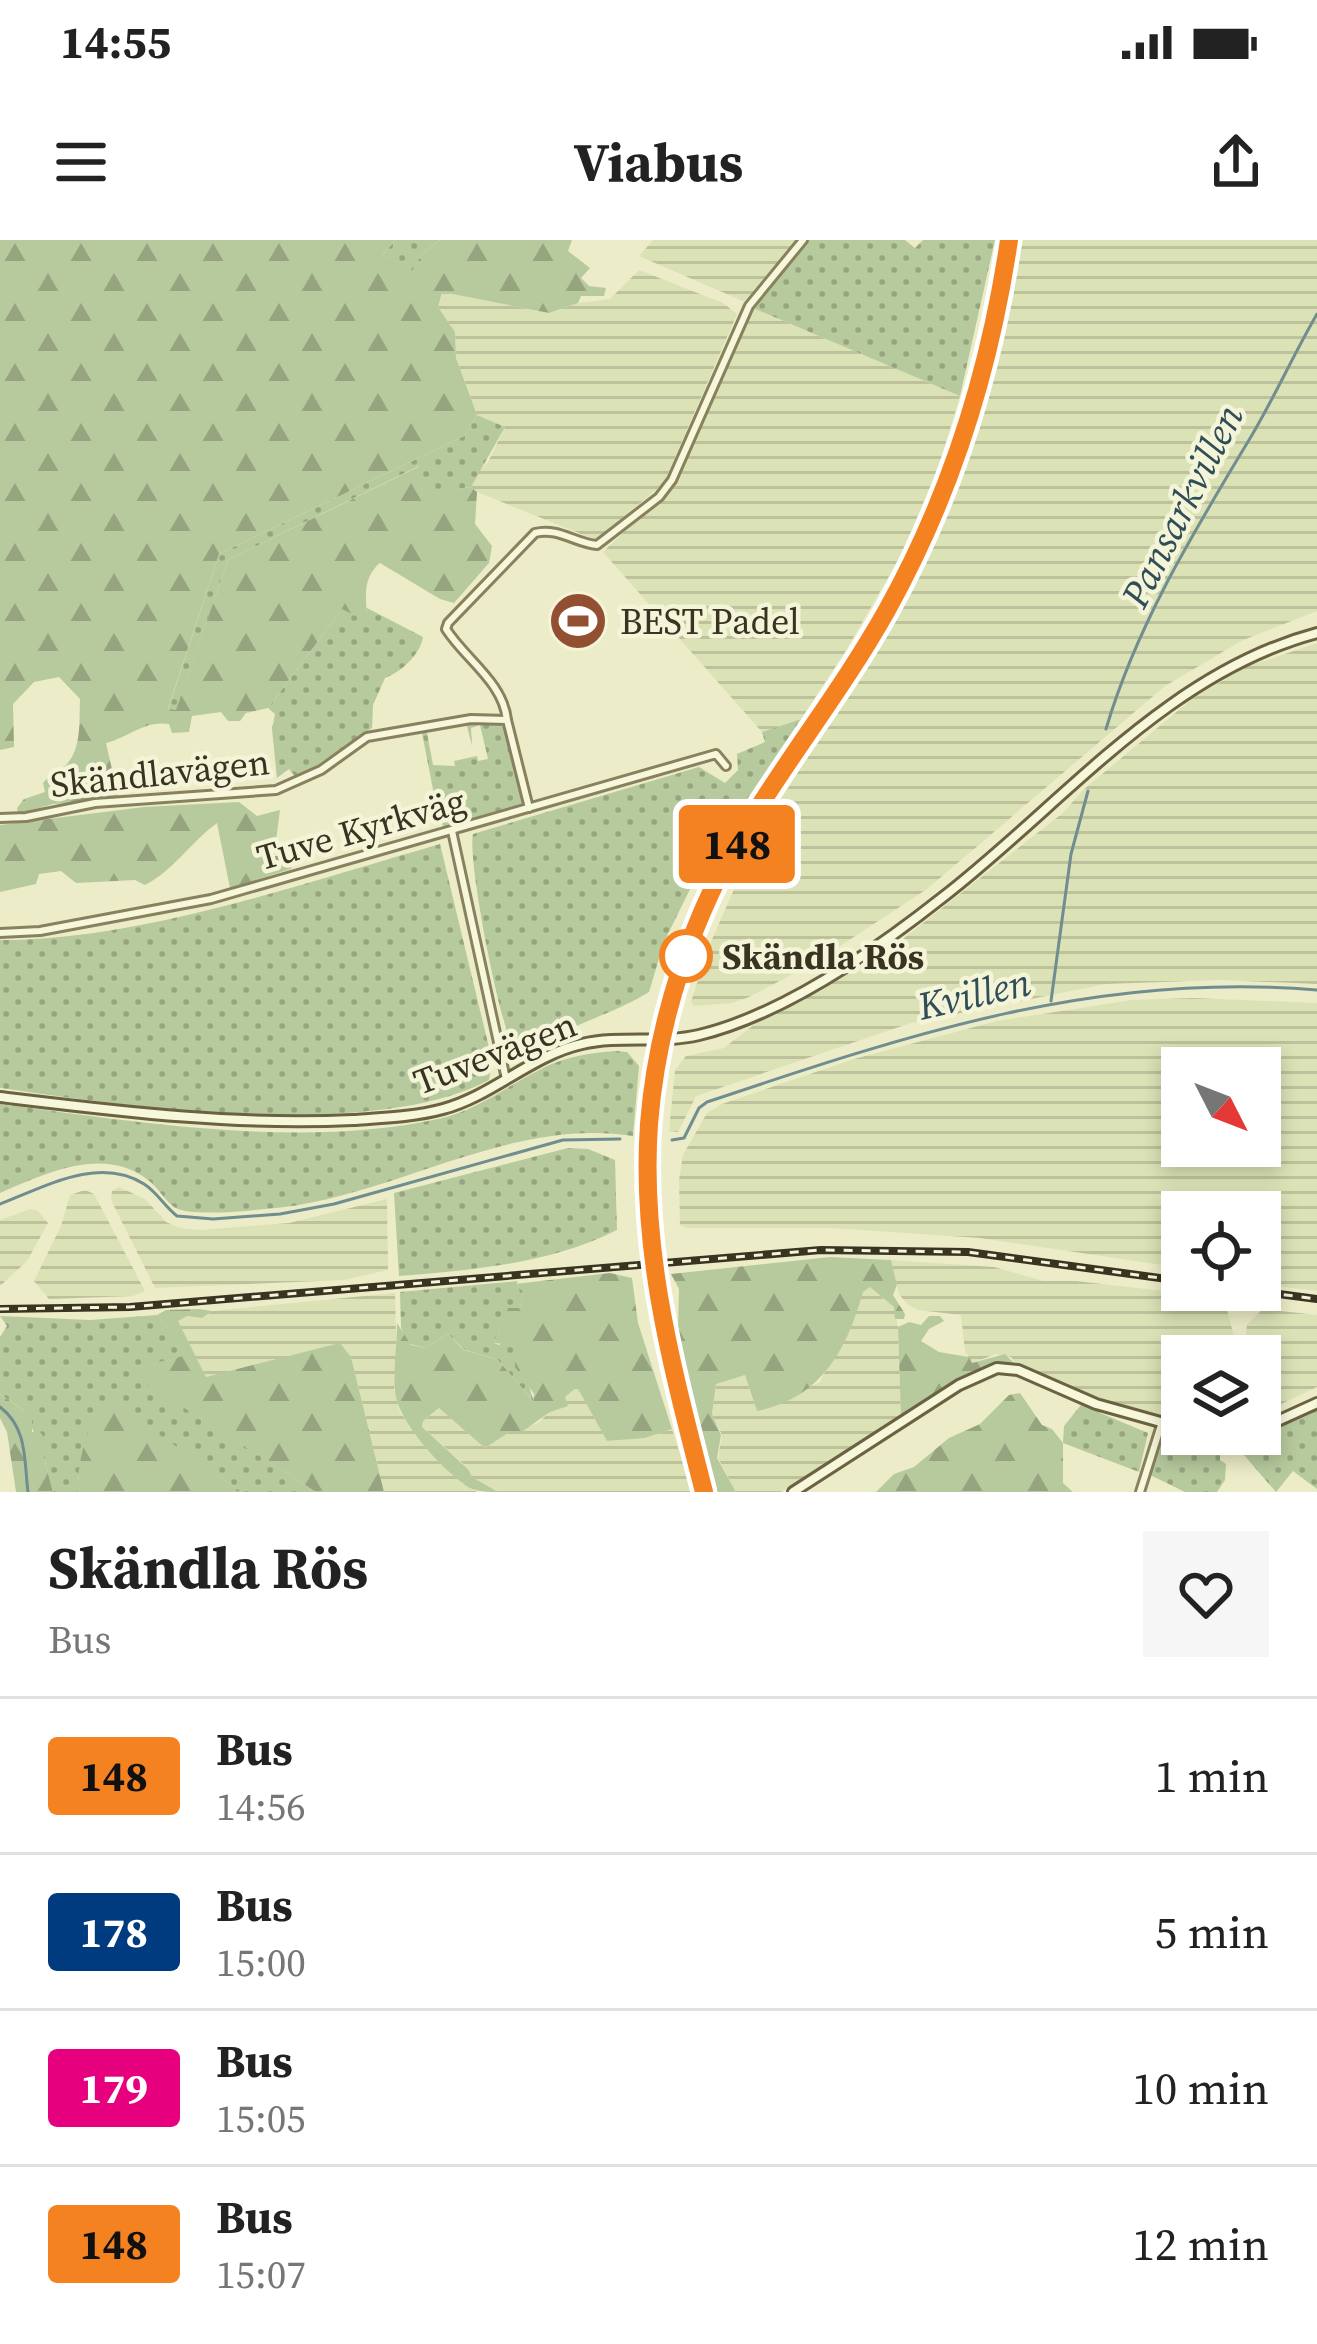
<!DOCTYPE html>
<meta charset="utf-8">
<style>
body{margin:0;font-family:"Source Serif 4",serif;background:#f6f6f6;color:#222;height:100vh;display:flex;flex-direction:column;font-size:45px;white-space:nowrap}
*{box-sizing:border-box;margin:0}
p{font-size:39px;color:#767676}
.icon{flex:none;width:66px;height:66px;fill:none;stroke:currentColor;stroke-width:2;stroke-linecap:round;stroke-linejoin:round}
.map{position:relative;height:1252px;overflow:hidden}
.panel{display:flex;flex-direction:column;background:#fff;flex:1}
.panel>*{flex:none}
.badge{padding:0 24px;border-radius:9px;font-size:42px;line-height:78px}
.needle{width:78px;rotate:132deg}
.buttons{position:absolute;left:1161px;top:807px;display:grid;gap:24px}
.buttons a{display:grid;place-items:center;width:120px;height:120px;border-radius:0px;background:#fff;box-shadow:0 6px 18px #0003;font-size:60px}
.map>.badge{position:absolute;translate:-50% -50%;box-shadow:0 0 0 6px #fff}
.round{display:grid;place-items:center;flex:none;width:126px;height:126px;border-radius:0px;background:#f6f6f6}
.headline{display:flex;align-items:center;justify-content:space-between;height:204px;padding:0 48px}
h1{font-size:57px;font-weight:700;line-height:90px}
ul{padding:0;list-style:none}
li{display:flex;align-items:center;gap:36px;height:156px;padding:0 48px;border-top:3px solid #e0e0e0}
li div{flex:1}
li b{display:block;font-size:45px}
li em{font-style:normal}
li .badge{min-width:132px;font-weight:700;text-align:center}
.status{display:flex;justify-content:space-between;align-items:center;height:84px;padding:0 60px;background:#fff;direction:ltr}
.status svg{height:33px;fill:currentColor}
header{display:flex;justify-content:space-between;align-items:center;height:156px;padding:0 48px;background:#fff;font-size:54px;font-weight:700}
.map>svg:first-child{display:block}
.farmland{fill:url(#farmland-rules);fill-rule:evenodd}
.grass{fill:url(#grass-dots)}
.forest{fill:url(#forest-firs)}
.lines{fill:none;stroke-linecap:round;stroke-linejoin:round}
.stream{stroke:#708d8f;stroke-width:3}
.street-casing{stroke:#88815e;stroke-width:12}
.secondary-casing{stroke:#6a6241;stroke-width:14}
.highway-casing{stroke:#564e32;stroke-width:16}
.street{stroke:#f7f7dc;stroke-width:6}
.secondary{stroke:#f7f7dc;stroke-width:8}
.highway{stroke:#d6c65f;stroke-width:10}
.rail-casing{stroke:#393421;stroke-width:8}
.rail{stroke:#f4f4d8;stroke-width:3;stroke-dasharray:9;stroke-linecap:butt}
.highway-bridge-casing{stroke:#564e32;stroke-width:16;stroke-linecap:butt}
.highway-bridge{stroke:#d6c65f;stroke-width:10}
.line-casing{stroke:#fff;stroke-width:27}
.line{stroke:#f58220;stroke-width:18}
.stop-dot{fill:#fff;stroke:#f58220;stroke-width:6}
.labels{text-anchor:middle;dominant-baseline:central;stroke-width:9;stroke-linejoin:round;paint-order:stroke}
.poi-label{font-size:36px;fill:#393421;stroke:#f4f4d8;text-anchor:start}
.street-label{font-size:36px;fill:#393421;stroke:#f4f4d8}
.stop-label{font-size:36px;font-weight:bold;fill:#393421;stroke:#f4f4d8;text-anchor:start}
.water-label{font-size:39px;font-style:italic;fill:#314e58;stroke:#f4f4d8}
</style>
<div class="status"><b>14:55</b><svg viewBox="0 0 49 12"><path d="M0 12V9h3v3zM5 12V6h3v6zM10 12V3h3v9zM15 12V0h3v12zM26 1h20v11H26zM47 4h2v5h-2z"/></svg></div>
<header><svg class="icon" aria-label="menu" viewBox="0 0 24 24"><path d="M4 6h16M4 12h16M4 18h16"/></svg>Viabus<svg class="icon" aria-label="share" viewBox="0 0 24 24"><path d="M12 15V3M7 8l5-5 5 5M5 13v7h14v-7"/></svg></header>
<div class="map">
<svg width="1317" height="1252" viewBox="0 0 1317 1252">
<defs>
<pattern id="farmland-rules" width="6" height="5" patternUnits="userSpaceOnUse" patternTransform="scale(3)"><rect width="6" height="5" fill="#dbe2b6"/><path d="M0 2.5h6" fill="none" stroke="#bdc29c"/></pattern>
<pattern id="grass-dots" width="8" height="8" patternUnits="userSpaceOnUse" patternTransform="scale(3)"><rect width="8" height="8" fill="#b7ca9d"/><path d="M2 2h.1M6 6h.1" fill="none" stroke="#96a580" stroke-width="1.8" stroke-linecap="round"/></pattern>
<pattern id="forest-firs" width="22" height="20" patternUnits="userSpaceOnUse" patternTransform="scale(3)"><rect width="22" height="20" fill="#b7ca9d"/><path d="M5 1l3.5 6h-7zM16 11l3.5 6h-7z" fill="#96a580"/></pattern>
</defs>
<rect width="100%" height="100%" fill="#ececc8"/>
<g class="farmland">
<polygon points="653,0 797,0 745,62 639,16"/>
<polygon points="1021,0 1317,0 1317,371 1243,400 1165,446 927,649 814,723 749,757 732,763 694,766 691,762 710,704 757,597 882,400 927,318 991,146 1014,51"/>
<polygon points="639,30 723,63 737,74 664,243 596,300 477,252 471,247 477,233 488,222 505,187 477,175 456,118 455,92 438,67 442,52 549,73 578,63 610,59"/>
<polygon points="753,68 960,156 937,231 900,317 845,412 801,479 762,492 603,312 676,242"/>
<polygon points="1317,403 1317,744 1220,740 1106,744 911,783 696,856 678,892 669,891 675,830 686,816 724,808 755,784 894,706 1064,572 1083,550 1192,459 1246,427"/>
<path d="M1194,758L1317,763V1051L1260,1044V972H1182V1028L980,998L832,988H688L680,985L679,940L683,915L707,873L722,864L854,819L997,781L1132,760ZM1182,828H1260V906H1182Z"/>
<polygon points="119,947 145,959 166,982 180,988 200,990 289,983 387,959 388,1030 344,1040 155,1048 111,960 112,951"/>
<polygon points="85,950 94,954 145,1051 133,1056 49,1059 34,1041 61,986 70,955"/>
<polygon points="30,969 38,971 48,983 27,1021 0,1046 0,980"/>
<polygon points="891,1020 994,1027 1043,1041 1076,1041 1224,1058 1239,1116 1182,1116 1182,1184 1115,1168 1018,1127 1011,1117 996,1114 972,1123 965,1111 961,1075 918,1070 907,1064 899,1054"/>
<polygon points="870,1047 894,1067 898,1087 901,1179 781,1252 736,1252 718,1218 722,1195 712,1174 716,1143 745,1135 757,1171 820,1142 863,1052"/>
<polygon points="395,1053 397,1131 394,1149 400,1172 428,1209 477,1252 384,1252 351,1117 206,1137 177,1080 187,1076 202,1078 212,1071"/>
<polygon points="1263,1069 1317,1075 1317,1147 1260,1174 1260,1116 1248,1116 1246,1095 1247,1084"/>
<polygon points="577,1146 607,1201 645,1198 672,1189 692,1252 498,1252 471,1237 468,1228 422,1187 423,1181 440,1168 485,1208 511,1191 538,1183"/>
</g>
<g class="grass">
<polygon points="395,0 440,0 422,14 412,32 383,15"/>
<polygon points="808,0 905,0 915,8 923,0 995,0 960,156 753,68"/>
<polygon points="477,175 505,187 471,247 422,254 419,226 228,320 176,471 168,470 219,314 464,196"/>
<path d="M367,368L423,397C420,415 401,432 385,438L373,465L372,488L297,539L289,529L277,538L272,489L275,474L268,468L342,369L367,373Z"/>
<path d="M801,479L700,629L664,702L649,752C609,777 560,786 524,817L516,815C501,791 467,621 473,594L699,527L725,543L738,530L737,514L765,502L762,492Z"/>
<polygon points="471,481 499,482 504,488 523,562 519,567 445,588 439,580 422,493 427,493 433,525 455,526 454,521 477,516 478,521 488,519 480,485 471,488 472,506 467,486"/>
<path d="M440,604L492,820L489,840C374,901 129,867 0,848V700C141,700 304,643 440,604Z"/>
<path d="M616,811L627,812L639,826L633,896C507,876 390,960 265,969C246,971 189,977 174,967C164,960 158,947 148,940C103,905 45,934 0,953V864C137,882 302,909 438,879C479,870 508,845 545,827C568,816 590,813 616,811Z"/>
<path d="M568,908L588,909L615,920L617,990C549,1024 474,1030 399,1036L394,953Z"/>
<polygon points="518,1041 516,1045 523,1051 520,1069 508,1069 494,1103 499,1105 515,1091 514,1098 534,1162 498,1120 465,1110 448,1094 425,1108 406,1103 401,1087 400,1052"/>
<polygon points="157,1075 188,1115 145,1126 135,1136 316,1252 242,1252 109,1161 78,1237 78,1252 53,1252 43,1214 25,1171 0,1154 0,1097 7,1086 0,1076 90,1080"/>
<polygon points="1081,1165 1148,1193 1139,1232 1063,1203 1064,1186"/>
<polygon points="1317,1170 1317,1249 1293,1231 1276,1252 1237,1207 1256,1196 1262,1201 1274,1188"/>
<polygon points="1167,1190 1220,1209 1220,1220 1226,1224 1225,1240 1217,1252 1185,1252 1150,1235"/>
</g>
<g class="forest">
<path d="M0,0H395L383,15L412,31L422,14L440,0H572L568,11L590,28L581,38L589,46L606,48L604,56H581L578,63L549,73L442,52L438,67L455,92L456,118L477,175L464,196L219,314L168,469L176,470L228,320L420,226L422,253L471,247L477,252L475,284L492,306L489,323L454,363L440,359L380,323C364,336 365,355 367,373L362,379L342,369L268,468L246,473L240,481H228L221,472L192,476L189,492L172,493L169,484C145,480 129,497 106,503L119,560L53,564L18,574L17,568L24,559L45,552L43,543C50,534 57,533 66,525C82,509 79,481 80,459L59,437L34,442L13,464L14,507L0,510Z"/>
<path d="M239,562L257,576L280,570L274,616H294L291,629L230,648L217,583C191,602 173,631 145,645L135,640L76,643L61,631L39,634L36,644L0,652V585L144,567Z"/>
<path d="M830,1017L891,1020L897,1045L893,1055L905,1074L904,1079H895L894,1067L870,1047L863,1052C846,1111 821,1158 757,1171L745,1135L716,1144L712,1174L721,1195L717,1218L736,1252H714L682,1148L688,1136L678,1088L679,1049L671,1034Z"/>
<path d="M610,1033L632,1038L638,1083L672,1189L645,1198L607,1201L577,1147L565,1157L568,1166L550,1172L520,1193L511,1191L485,1208L439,1168L423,1181L422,1187L468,1229L472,1237L498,1252C488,1252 479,1252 470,1248C444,1232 397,1181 395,1151C393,1133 397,1104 397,1083L411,1105L425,1108L448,1094L464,1110L498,1120L533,1161L534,1154L515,1127L514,1092L504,1104L494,1103L508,1068H520L523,1051L515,1044Z"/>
<polygon points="199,1069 212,1071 202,1078 187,1076 178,1081 206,1137 340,1103 351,1117 384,1252 316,1252 134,1136 144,1126 187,1115 157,1075 166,1070"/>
<path d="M929,1076H940L944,1081L929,1089L921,1101L939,1112L969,1117L972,1123L1005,1114L1018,1127C975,1121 935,1156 901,1179L898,1087L909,1082L921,1085Z"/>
<polygon points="1020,1153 1042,1185 1052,1189 1063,1203 1063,1243 1073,1252 876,1252 894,1234 914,1227 949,1198 980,1184 1009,1155"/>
<polygon points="0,1154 32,1176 32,1192 40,1192 48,1203 43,1214 53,1252 16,1252 7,1192 0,1178"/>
<path d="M109,1160L242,1252H78C77,1220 87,1182 109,1160Z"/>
</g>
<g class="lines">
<g class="stream">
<path d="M1106,489C1136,387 1192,295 1246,205C1272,163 1292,117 1317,74"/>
<polyline points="1051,761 1071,614 1088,551"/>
<path d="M672,900L684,898L699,868L707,862C910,794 1099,731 1317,750"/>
<path d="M0,964C43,948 98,915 144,944C157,952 165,967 177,976L213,979L280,974L334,964L563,900L620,899"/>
<path d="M0,1167C28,1188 24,1221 28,1252"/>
</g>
<g class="street-casing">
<g id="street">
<path d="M507,480C503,442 466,420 446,389L448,383L535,293C558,287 575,303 597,305L659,257L672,240L749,66L803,0"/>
<polyline points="0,578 26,577 95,563 276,550 321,530 367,497 471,479 507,480 529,568"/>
<polyline points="452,591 506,839"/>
<polyline points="0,693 40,691 211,659 716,514 726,526"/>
<polyline points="1140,1252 1162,1182"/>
</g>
</g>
<g class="secondary-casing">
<g id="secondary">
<path d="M0,857C117,871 235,886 353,880C382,878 414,877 443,869C492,856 532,815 582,804C620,795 661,804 699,795C782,775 876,710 943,657C1062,565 1166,433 1317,393"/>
<polyline points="1260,1189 1317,1163"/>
<polyline points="1201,1194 1225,1200 1250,1194"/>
<polyline points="793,1252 959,1145 997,1128 1018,1130 1096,1164 1182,1188"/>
</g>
</g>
<g class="highway-casing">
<g id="highway">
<path d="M650,995C644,846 669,713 748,585C794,509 849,440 891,362C951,249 990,127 1009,0"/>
<polyline points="658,1066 673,1137 704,1252"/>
</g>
</g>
<use href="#street" class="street"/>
<use href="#secondary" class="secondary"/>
<use href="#highway" class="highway"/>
<g class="rail-casing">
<g id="rail">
<polyline points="1248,1050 1317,1059"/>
<polyline points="0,1069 130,1067 821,1010 968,1012 1182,1041"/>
</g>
</g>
<use href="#rail" class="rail"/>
<g class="highway-bridge-casing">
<polyline id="highway-bridge" points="650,995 658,1066"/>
</g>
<use href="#highway-bridge" class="highway-bridge"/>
</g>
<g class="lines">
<g class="line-casing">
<path id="line" d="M704,1252C673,1130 640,1012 649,884C657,781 693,672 748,584C793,511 845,445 887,370C951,255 990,129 1009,0"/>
</g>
<use href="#line" class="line"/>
</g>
<defs>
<g id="stadium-disc" transform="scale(3)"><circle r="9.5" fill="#934f31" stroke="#f4f4d8"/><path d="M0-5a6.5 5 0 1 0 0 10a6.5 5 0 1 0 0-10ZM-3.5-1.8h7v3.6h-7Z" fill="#fff"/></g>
</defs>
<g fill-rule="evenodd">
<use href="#stadium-disc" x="578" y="381"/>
</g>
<circle class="stop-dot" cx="686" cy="716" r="24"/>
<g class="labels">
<g class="poi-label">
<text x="620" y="381">BEST Padel</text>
</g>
<g class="street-label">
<text transform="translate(160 533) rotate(-6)">Skändlavägen</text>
<text transform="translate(361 589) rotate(-16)">Tuve Kyrkväg</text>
<text transform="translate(495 813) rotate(-21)">Tuvevägen</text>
</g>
<g class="stop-label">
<text x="722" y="716">Skändla Rös</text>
</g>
<g class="water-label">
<text transform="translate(1182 266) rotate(-63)">Pansarkvillen</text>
<text transform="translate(974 754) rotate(-13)">Kvillen</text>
</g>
</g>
</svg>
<div class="buttons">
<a><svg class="needle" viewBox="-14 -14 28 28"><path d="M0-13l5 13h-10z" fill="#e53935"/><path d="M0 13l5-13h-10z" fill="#767676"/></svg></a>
<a><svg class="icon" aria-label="locate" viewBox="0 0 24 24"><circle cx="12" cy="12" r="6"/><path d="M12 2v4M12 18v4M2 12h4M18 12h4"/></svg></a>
<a><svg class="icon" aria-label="layers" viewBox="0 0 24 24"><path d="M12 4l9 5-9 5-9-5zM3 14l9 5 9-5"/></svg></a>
</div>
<b class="badge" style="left:737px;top:604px;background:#f58220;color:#111">148</b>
</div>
<section class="panel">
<div class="headline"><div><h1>Skändla Rös</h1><p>Bus</p></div><a class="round"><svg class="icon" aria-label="heart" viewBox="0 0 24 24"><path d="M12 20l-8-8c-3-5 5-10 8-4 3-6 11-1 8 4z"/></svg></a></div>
<ul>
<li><span class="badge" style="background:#f58220;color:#111">148</span><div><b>Bus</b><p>14:56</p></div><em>1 min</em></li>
<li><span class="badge" style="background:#003b80;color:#fff">178</span><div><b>Bus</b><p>15:00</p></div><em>5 min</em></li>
<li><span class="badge" style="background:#e6007e;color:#fff">179</span><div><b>Bus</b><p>15:05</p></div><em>10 min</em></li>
<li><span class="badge" style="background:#f58220;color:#111">148</span><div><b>Bus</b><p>15:07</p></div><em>12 min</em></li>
</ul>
</section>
